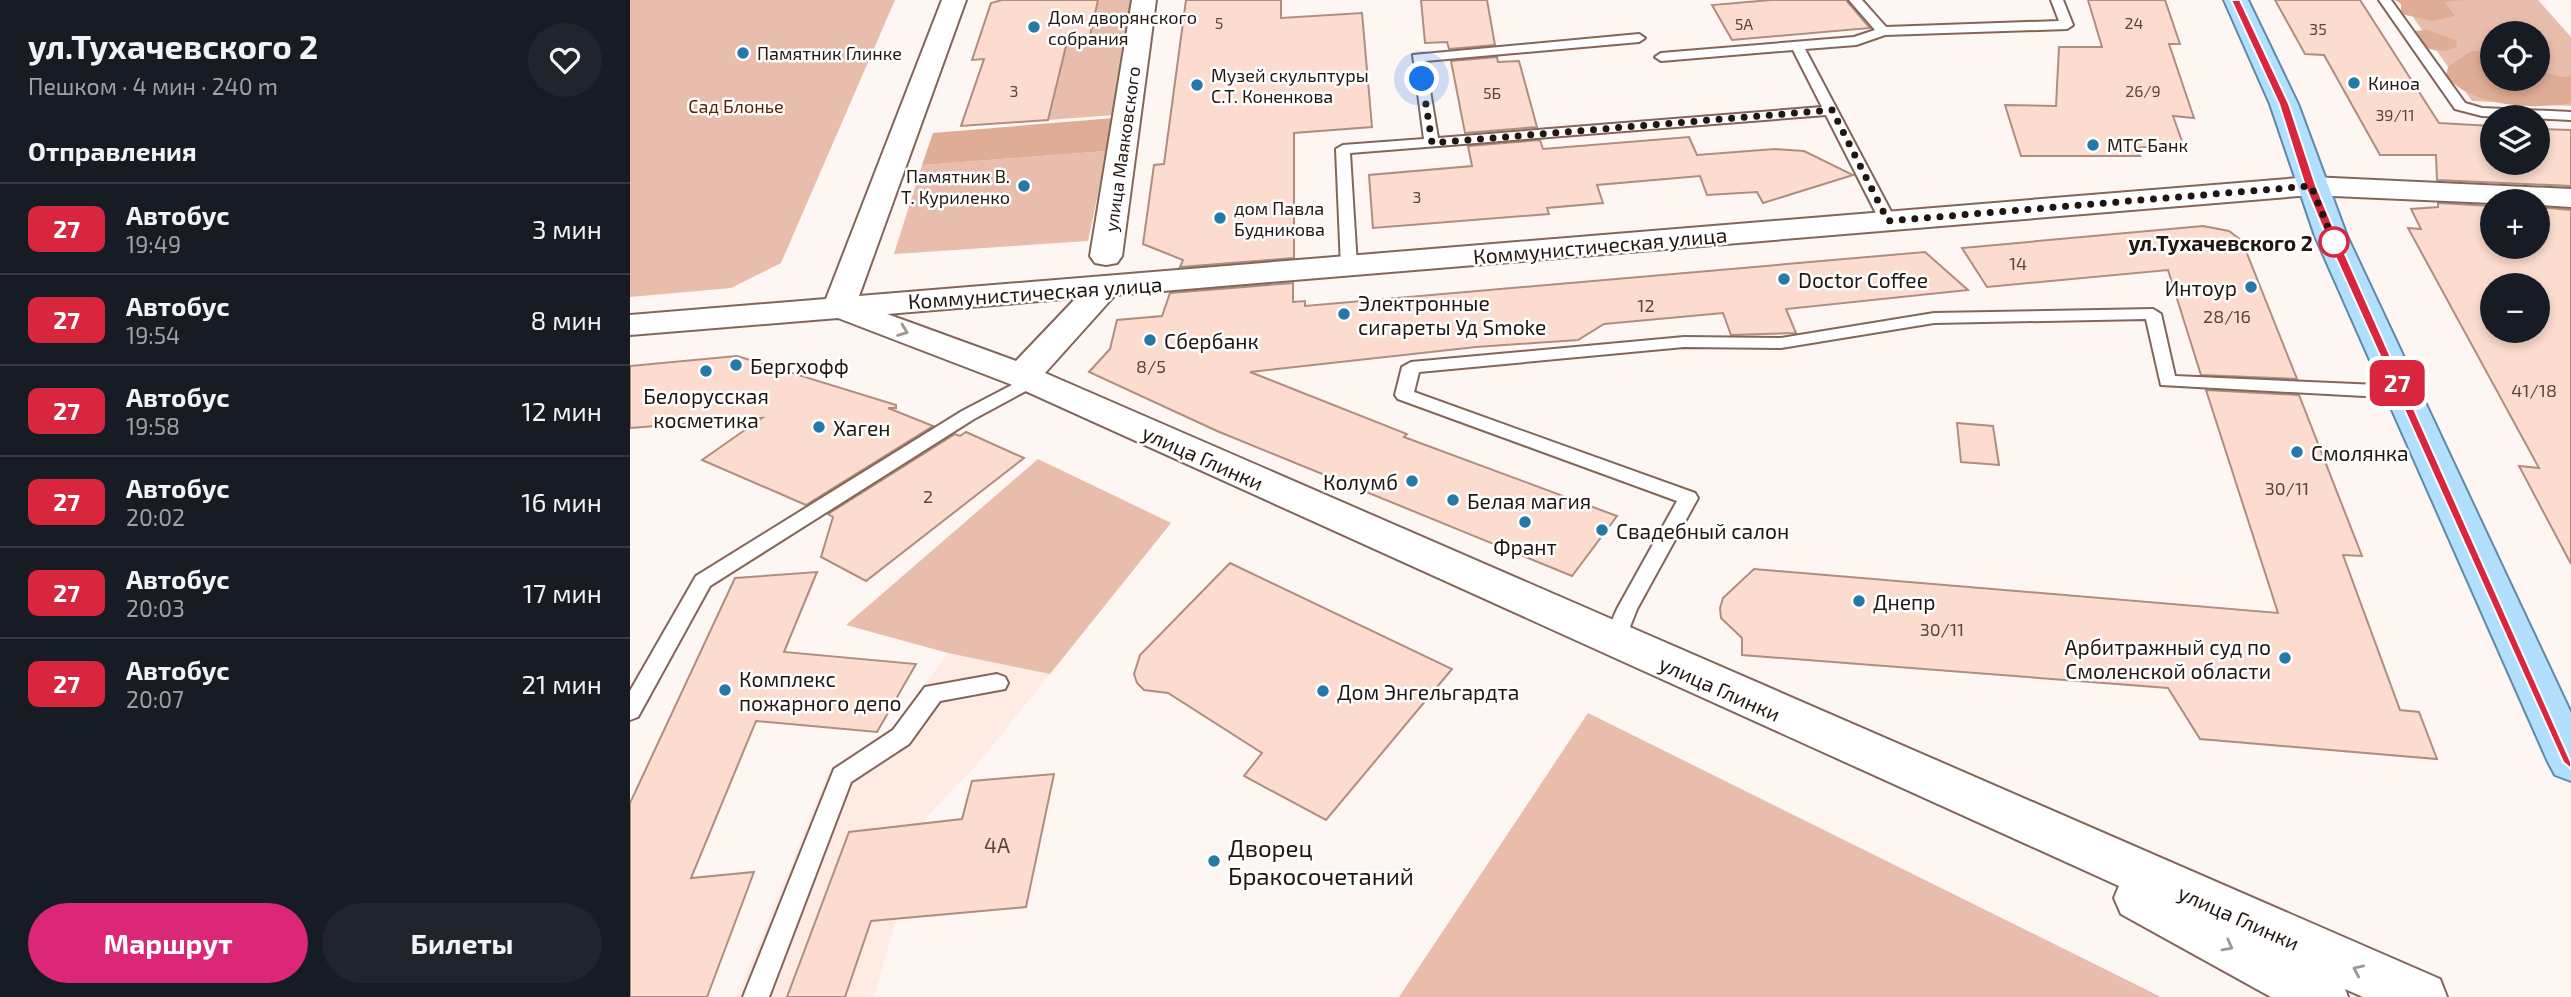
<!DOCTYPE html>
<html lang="ru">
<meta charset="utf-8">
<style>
body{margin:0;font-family:"Exo 2",sans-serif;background:#20242c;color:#f1f3f6;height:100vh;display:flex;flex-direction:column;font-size:26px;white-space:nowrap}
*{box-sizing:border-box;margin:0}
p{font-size:23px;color:#9ea1a6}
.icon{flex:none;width:38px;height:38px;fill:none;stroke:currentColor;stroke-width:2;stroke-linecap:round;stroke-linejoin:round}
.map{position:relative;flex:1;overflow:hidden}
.drawer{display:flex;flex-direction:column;background:#171b24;width:630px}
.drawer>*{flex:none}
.badge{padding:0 14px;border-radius:10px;font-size:24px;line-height:46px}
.buttons{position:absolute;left:1850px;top:21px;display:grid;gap:14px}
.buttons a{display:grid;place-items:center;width:70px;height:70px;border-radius:50%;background:#171b24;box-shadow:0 4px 10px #0003;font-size:35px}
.you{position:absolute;width:35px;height:35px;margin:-18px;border:5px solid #fff;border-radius:50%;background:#1a73e8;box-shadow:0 0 0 10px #1a73e833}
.map>.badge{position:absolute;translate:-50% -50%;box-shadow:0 0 0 4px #fff}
h2{padding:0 28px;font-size:26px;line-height:63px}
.round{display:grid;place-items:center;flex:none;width:74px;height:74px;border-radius:37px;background:#20242c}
.head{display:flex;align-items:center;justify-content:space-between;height:119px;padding:0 28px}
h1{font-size:33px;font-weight:700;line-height:52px}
.cta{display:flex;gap:14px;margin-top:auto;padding:14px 28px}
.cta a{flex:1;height:80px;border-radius:42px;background:#db2777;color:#fff;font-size:28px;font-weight:700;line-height:80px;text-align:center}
.cta a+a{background:#20242c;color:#f1f3f6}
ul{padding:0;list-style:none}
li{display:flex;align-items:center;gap:21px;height:91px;padding:0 28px;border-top:2px solid #363941}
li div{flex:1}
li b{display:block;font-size:26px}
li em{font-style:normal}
li .badge{min-width:77px;font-weight:700;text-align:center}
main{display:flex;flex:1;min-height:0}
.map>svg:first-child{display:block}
.built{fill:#fdebe4}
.green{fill:#e9bdab;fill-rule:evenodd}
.forest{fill:#dfac96}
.building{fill:#fcdcce;stroke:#af8e80;stroke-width:2;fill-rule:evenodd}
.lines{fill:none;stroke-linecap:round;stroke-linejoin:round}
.lane-casing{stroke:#846659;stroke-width:4}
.street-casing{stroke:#846659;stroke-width:4}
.primary-casing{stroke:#5e8aa9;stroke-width:4}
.lane{fill:#fff;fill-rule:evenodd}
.street{fill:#fff;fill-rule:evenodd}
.primary{fill:#b2dffd;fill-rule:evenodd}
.oneway{stroke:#9c9694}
.line{fill:#d7263d;stroke:#fff;stroke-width:2}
.walk{stroke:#221611;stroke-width:7;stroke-dasharray:0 12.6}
.poi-dot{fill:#2579a9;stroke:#fff;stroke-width:2.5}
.stop-dot{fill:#fff;stroke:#d7263d;stroke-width:3.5}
.labels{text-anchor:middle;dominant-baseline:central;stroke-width:5;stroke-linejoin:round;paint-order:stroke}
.far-number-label{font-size:16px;fill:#584840}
.far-poi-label{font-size:18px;fill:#221611;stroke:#fff;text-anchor:start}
.far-park-label{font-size:18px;fill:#5b1e00;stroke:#fff}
.far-street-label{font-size:18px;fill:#221611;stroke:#fff}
.number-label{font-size:18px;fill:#584840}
.stop-label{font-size:21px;font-weight:bold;fill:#221611;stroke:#fff;text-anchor:end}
.street-label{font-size:21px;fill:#221611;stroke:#fff}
.poi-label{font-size:21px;fill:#221611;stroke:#fff;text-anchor:start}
.near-number-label{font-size:21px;fill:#584840}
.near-poi-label{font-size:24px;fill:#221611;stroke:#fff;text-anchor:start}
</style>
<main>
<section class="drawer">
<div class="head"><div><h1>ул.Тухачевского 2</h1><p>Пешком · 4 мин · 240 m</p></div><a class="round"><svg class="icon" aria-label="heart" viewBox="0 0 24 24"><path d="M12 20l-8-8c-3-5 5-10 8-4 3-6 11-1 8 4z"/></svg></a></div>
<h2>Отправления</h2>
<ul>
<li><span class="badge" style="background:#d7263d;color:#fff">27</span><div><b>Автобус</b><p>19:49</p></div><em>3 мин</em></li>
<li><span class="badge" style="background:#d7263d;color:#fff">27</span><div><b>Автобус</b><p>19:54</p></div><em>8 мин</em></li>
<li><span class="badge" style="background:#d7263d;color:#fff">27</span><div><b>Автобус</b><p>19:58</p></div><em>12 мин</em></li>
<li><span class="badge" style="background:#d7263d;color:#fff">27</span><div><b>Автобус</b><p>20:02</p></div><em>16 мин</em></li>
<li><span class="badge" style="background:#d7263d;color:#fff">27</span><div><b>Автобус</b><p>20:03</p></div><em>17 мин</em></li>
<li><span class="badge" style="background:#d7263d;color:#fff">27</span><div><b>Автобус</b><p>20:07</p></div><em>21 мин</em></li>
</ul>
<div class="cta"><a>Маршрут</a><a>Билеты</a></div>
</section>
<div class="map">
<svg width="1941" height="997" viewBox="0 0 1941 997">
<rect width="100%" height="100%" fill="#fdf6f3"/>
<polygon class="built" points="318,653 420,674 345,767 295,818 244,997 107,997 200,769 255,738"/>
<g class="green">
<polygon points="0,0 265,0 151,263 101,288 0,297"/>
<polygon points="447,0 503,0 484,115 418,120 437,42 459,40 466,9"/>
<path d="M1771,0H1908L1941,37V106L1842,101ZM1862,33H1908V79H1862Z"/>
<polygon points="477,151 458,241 264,254 292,165"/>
<polygon points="408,459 541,523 420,674 318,653 216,625"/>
<polygon points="958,713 1531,997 769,997"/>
</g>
<g class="forest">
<polygon points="1765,0 1835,0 1815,2 1825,16 1803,21 1771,14 1771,4"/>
<path d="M1797,30L1826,40L1827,46C1811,57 1790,47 1778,37L1784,31Z"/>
<path d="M1841,51H1862V79H1908V69L1930,77L1941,76V103C1905,110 1842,107 1816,76L1818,67Z"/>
<polygon points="484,118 477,151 292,165 303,133"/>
</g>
<g class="building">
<polygon points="372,0 468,0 459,40 437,42 418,120 331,126 354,59 342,60 361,3"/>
<polygon points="556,0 651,0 651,18 732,13 742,127 664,133 664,258 550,267 553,260 513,244 524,165 534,164"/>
<polygon points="791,0 857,0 865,45 819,49 817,42 795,43"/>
<polygon points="1141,0 1216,0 1240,28 1102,40 1082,5"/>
<polygon points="1458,0 1535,0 1550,44 1539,44 1564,118 1543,116 1553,144 1504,148 1510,156 1391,156 1375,105 1426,106 1429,47 1472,47"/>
<polygon points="1645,0 1730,0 1809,123 1862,126 1862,163 1908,163 1908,129 1941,130 1941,186 1807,180 1806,155 1750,155 1694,55 1675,54"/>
<polygon points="867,57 868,62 889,61 907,127 835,133 821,61"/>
<polygon points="1059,137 1067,155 1145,149 1174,151 1223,175 1133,203 1127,192 1077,195 1070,176 967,185 973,203 917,208 919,214 743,228 739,175 842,166 838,146 910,140 913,149"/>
<path d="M1808,203L1862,206V247H1908V207L1941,210V564L1889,466L1909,468L1778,228L1791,229L1781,209L1808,207ZM1862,285H1908V331H1862Z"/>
<polygon points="1573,226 1599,231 1612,241 1667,379 1571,375 1538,270 1357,287 1332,248"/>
<polygon points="1295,252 1338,290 1156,309 1166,333 1101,335 1093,313 974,324 948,340 846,347 620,372 777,434 774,437 987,516 942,576 587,431 459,372 480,349 487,320 532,316 540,293 663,283 663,302 675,301 675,306"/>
<polygon points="107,356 266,405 266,408 258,408 303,426 176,505 72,460 132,418 0,428 0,366"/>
<polygon points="1576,390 1669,395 1732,556 1713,555 1770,710 1789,712 1807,759 1570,739 1538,688 1112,655 1112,638 1091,618 1090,608 1093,598 1124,569 1648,613"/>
<polygon points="1327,423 1363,426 1369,465 1331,462"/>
<polygon points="336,432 394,458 236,581 191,557 203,517 198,514 325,434 330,436"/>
<polygon points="600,563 822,669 696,820 614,776 632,753 538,693 514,690 507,683 504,674 510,655"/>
<polygon points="187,572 154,652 286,664 247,732 126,721 61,878 124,872 77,997 0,997 0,803 105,578"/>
<polygon points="424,774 396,907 241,921 215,997 157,997 219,832 332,819 342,781"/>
</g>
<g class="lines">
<g class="lane-casing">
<g id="lane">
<polygon points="1219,0 1232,0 1256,27 1429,21 1421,0 1433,0 1443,25 1437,29 1255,35 1226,45 1175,49 1266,221 1263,224 1258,226 1250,221 1196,115 720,153 727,266 719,271 711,266 706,149 713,145 794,139 783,55 1009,34 1015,38 1009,42 795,61 808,138 1192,107 1163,50 1031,61 1025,57 1031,53 1224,37 1245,30"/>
<polygon points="1749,0 1761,0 1835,103 1852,108 1941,112 1941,120 1852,116 1825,109"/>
<polygon points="1523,309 1531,314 1545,376 1771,386 1780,392 1771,398 1531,385 1516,319 1304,323 1151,348 1054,347 789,372 784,392 1065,493 1068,498 1007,609 992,647 976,647 973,641 987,609 1047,501 768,399 765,395 772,367 781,362 1054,337 1151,338 1304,313"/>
<polygon points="401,375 410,381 407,385 344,419 80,586 8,717 0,720 0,691 66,576 332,411"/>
<polygon points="367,674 375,677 378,683 375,689 310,701 279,744 221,782 139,997 113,997 204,769 263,730 295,687"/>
</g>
</g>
<g class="street-casing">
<g id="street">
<path d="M312,0H336L229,296L1681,177L1941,189V207L1908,205V201L1862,203L1681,195L485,295L415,373L1810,979L1817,997H1733L1715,989L1718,997H1641L1491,914L1484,898L1489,886L380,384L208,318L0,335V315L196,299ZM446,298L386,361L257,314Z"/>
<polygon points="502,0 526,0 492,256 487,263 476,265 465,263 460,256"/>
</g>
</g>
<g class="primary-casing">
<polygon id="primary" points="1594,0 1618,0 1668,104 1717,236 1941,713 1941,781 1925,775 1918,762 1685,236 1640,104"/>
</g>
<use href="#lane" class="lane"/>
<use href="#street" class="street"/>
<use href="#primary" class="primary"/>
</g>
<defs><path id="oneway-chevron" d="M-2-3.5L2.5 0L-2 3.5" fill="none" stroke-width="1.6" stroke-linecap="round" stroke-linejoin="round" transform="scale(1.75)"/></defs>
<g class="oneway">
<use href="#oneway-chevron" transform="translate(273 331) rotate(21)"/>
<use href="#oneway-chevron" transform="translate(1598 946) rotate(28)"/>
<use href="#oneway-chevron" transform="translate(1728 970) rotate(-156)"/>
</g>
<polygon class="line" points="1601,0 1610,0 1659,104 1686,186 1707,236 1941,762 1941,769 1933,762 1696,236 1675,186 1649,104"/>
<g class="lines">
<polyline class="walk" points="792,79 802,143 1202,110 1258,221 1681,186 1704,242"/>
</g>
<g class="poi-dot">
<circle cx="404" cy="27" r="7"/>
<circle cx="113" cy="53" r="7"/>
<circle cx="1724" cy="83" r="7"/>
<circle cx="567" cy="85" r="7"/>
<circle cx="1463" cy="145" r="7"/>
<circle cx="394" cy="186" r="7"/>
<circle cx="590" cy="218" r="7"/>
<circle cx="1154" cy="279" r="7"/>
<circle cx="1621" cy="287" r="7"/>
<circle cx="714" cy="314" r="7"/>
<circle cx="520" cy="340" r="7"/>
<circle cx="106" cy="365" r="7"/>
<circle cx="76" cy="371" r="7"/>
<circle cx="189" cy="427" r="7"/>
<circle cx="1667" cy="452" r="7"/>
<circle cx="782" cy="481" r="7"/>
<circle cx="823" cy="500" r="7"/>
<circle cx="895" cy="522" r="7"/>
<circle cx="972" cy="530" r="7"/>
<circle cx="1229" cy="601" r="7"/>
<circle cx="1655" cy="658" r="7"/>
<circle cx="95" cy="690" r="7"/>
<circle cx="693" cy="691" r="7"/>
<circle cx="584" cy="861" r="7"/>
</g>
<circle class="stop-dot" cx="1704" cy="242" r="14"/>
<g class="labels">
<g class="far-number-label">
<text x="589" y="22">5</text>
<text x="1504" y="22">24</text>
<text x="1114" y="23">5А</text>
<text x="1688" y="28">35</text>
<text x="384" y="90">3</text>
<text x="1513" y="90">26/9</text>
<text x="862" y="92">5Б</text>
<text x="1765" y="114">39/11</text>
<text x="787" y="196">3</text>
</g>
<g class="far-poi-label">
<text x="418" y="17">Дом дворянского<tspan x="418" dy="21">собрания</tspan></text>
<text x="127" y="53">Памятник Глинке</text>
<text x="581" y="75">Музей скульптуры<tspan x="581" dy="21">С.Т. Коненкова</tspan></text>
<text x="1738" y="83">Киноа</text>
<text x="1477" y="145">МТС Банк</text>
<text x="380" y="176" text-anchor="end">Памятник В.<tspan x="380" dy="21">Т. Куриленко</tspan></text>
<text x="604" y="208">дом Павла<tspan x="604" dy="21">Будникова</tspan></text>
</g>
<g class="far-park-label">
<text x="106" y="106">Сад Блонье</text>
</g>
<g class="far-street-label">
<text transform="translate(492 149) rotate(-82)">улица Маяковского</text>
</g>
<g class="number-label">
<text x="1388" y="263">14</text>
<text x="1016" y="305">12</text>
<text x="1597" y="316">28/16</text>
<text x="521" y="366">8/5</text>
<text x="1904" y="390">41/18</text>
<text x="1657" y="488">30/11</text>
<text x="298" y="496">2</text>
<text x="1312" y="629">30/11</text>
</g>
<g class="stop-label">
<text x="1683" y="242">ул.Тухачевского 2</text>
</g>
<g class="street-label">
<text transform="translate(970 245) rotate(-5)">Коммунистическая улица</text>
<text transform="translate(405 292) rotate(-4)">Коммунистическая улица</text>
<text transform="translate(573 457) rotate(24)">улица Глинки</text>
<text transform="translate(1090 688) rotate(24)">улица Глинки</text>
<text transform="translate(1609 917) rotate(24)">улица Глинки</text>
</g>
<g class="poi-label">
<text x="1168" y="279">Doctor Coffee</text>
<text x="1607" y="287" text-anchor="end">Интоур</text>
<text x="728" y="302">Электронные<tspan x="728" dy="24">сигареты Уд Smoke</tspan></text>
<text x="534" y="340">Сбербанк</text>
<text x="120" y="365">Бергхофф</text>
<text x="76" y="395" text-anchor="middle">Белорусская<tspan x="76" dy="24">косметика</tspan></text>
<text x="203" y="427">Хаген</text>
<text x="1681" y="452">Смолянка</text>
<text x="768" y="481" text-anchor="end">Колумб</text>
<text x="837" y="500">Белая магия</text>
<text x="986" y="530">Свадебный салон</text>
<text x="895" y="546" text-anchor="middle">Франт</text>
<text x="1243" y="601">Днепр</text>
<text x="1641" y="646" text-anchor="end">Арбитражный суд по<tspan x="1641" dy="24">Смоленской области</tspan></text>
<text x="109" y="678">Комплекс<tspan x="109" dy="24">пожарного депо</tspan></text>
<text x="707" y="691">Дом Энгельгардта</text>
</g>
<g class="near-number-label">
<text x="367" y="844">4А</text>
</g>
<g class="near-poi-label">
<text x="598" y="847">Дворец<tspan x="598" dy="28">Бракосочетаний</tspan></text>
</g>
</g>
</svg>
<div class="buttons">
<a><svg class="icon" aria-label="locate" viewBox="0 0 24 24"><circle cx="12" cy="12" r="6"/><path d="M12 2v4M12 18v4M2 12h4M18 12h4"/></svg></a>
<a><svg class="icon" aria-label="layers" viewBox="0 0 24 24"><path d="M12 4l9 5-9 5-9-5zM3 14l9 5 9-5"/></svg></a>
<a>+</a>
<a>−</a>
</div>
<div class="you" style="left:792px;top:79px"></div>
<b class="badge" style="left:1767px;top:383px;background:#d7263d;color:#fff">27</b>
</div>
</main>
